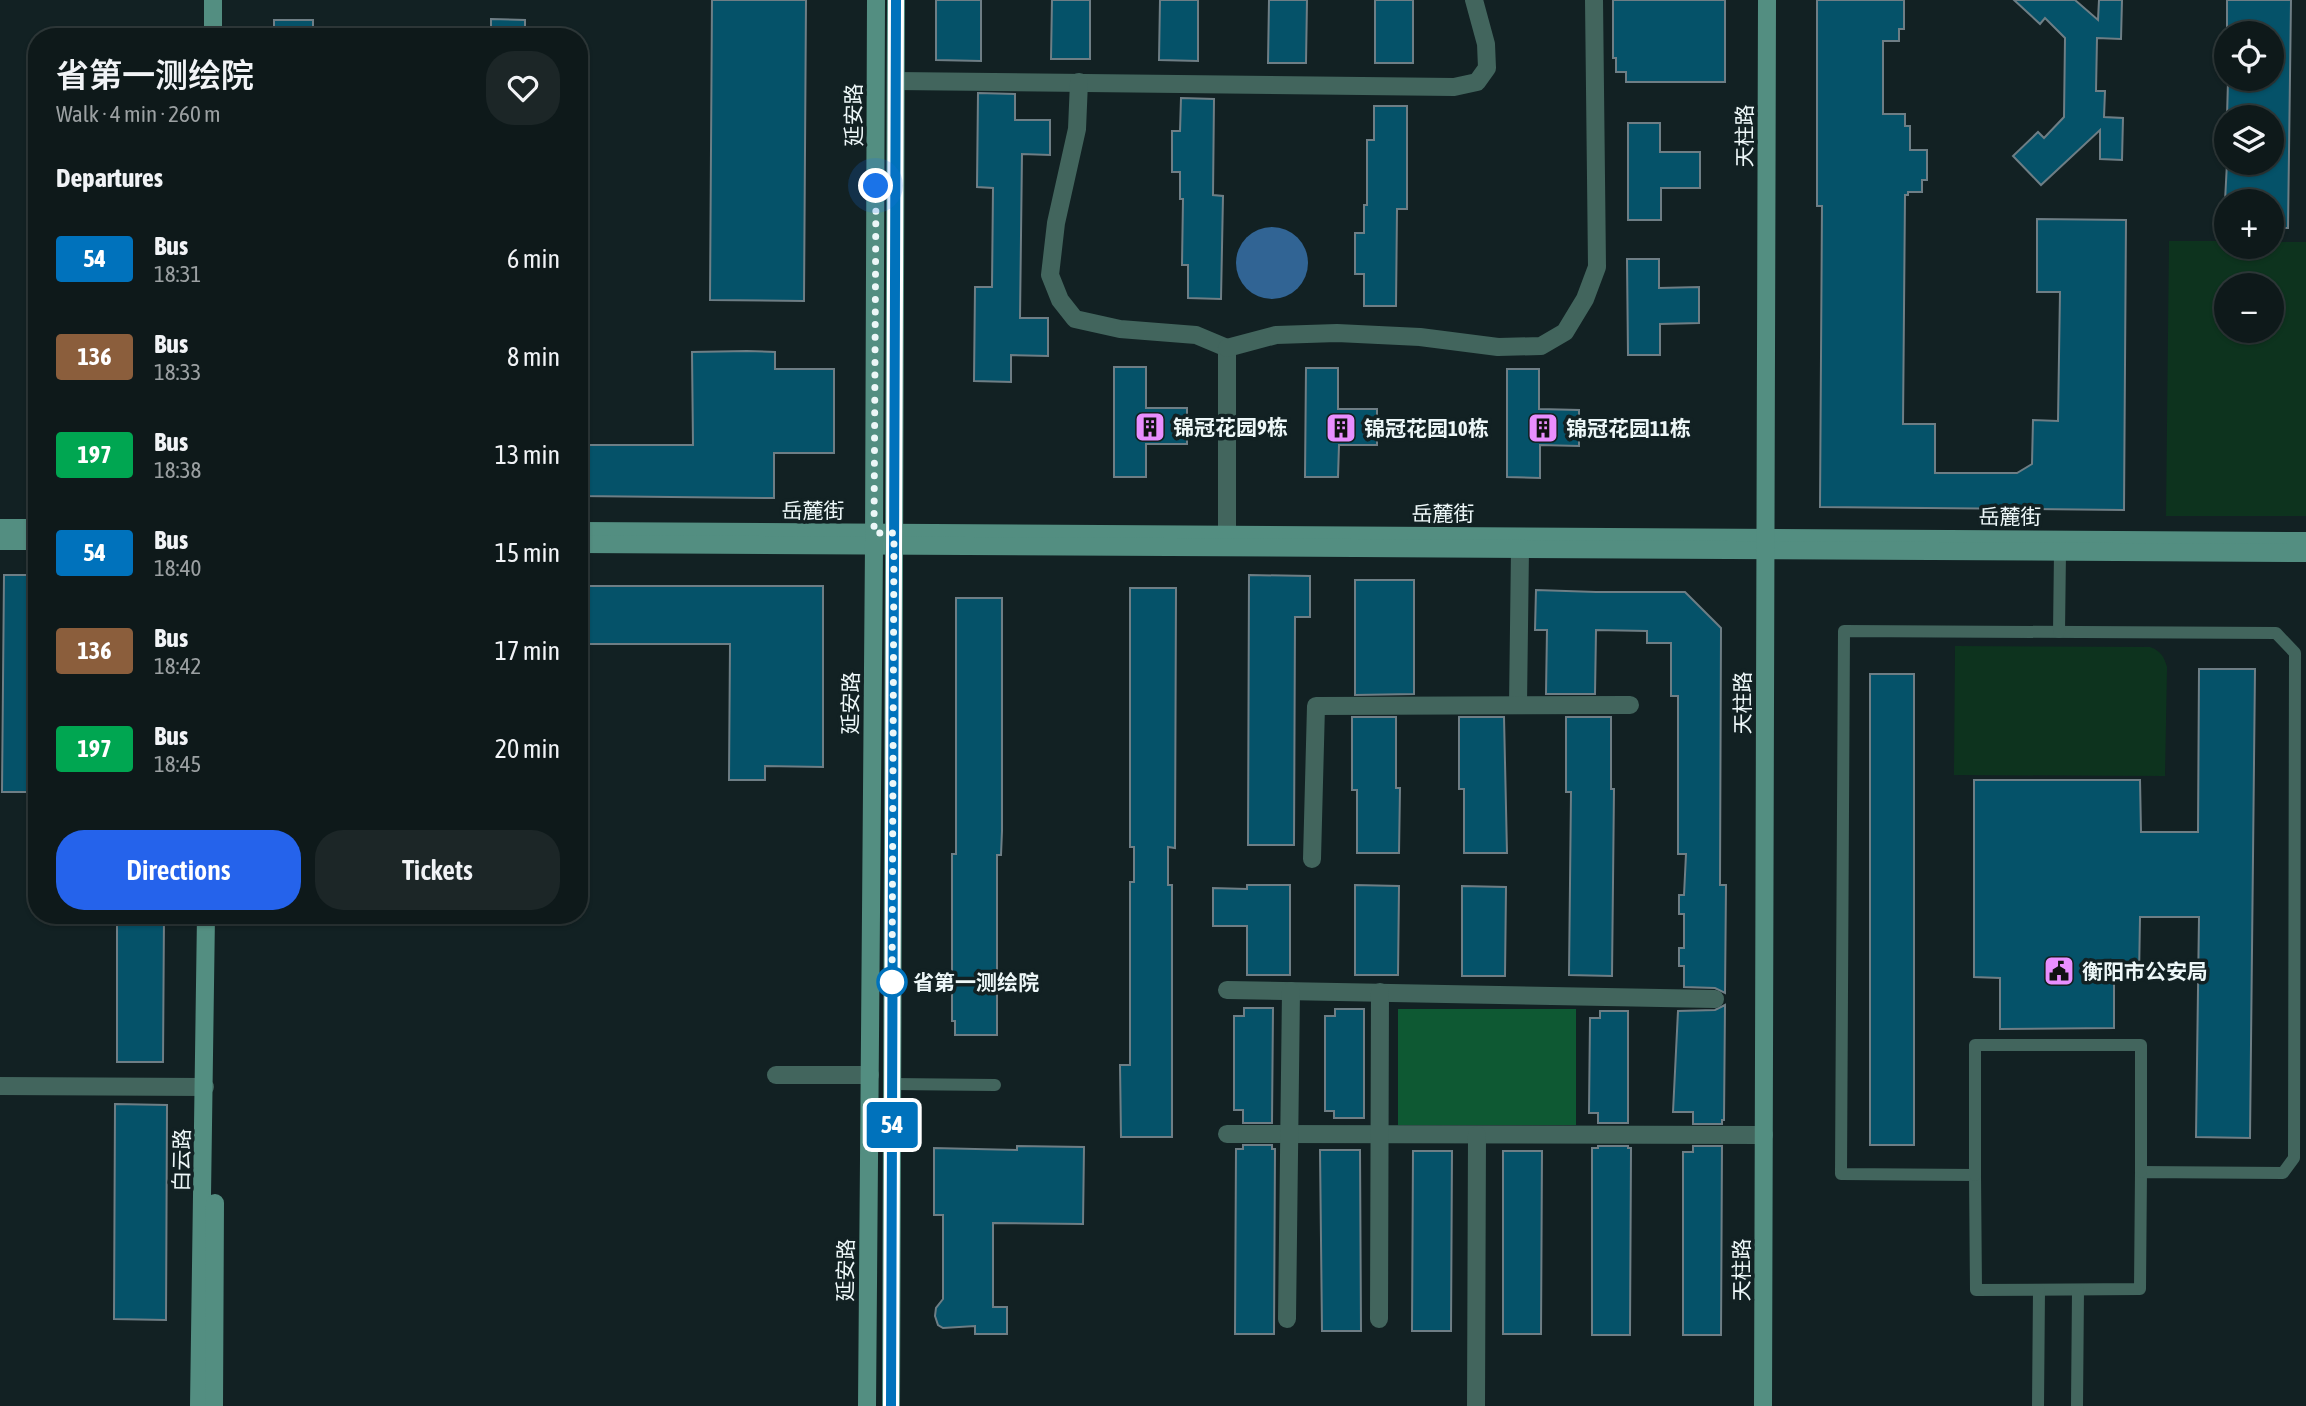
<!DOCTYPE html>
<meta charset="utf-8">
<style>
body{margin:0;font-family:"Asap Condensed","Noto Sans SC",sans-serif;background:#1c2627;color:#f1f3f6;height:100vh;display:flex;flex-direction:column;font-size:26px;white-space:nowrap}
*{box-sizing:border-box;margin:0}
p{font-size:23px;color:#9ba0a2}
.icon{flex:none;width:38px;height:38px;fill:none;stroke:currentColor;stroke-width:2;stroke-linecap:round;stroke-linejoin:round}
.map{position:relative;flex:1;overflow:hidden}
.sheet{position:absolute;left:28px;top:28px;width:560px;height:896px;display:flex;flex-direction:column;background:#0e191a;border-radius:28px;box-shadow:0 2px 5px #0004,0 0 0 2px #2e3839}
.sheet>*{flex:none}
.badge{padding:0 14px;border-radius:5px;font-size:24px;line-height:46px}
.buttons{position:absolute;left:2214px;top:21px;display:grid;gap:14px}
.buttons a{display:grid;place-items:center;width:70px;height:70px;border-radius:50%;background:#0e191a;box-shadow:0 2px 5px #0004,0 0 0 2px #2e3839;font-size:35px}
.you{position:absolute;width:35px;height:35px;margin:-18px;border:5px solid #fff;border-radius:50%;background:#1a73e8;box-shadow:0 0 0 10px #1a73e833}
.map>.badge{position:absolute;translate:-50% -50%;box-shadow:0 0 0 4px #fff}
h2{padding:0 28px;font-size:26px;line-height:63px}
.round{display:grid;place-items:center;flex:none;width:74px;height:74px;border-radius:28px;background:#1c2627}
.headline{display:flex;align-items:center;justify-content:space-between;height:119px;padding:0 28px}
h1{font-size:33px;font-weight:600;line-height:52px}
.primary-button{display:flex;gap:14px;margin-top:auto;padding:14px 28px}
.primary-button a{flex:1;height:80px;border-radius:28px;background:#2563eb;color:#fff;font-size:28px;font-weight:600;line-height:80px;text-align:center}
.primary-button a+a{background:#1c2627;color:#f1f3f6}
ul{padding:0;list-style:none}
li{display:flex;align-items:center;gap:21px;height:98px;padding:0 28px}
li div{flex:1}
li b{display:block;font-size:26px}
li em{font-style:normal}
li .badge{min-width:77px;font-weight:700;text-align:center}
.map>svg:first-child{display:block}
.green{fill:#0d331e;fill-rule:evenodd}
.forest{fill:#0e5933}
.water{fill:#316494}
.building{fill:#055269;stroke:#6e7e85;stroke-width:2}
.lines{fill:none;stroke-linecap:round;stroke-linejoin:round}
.lane{stroke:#42655d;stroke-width:12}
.street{stroke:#42655d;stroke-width:18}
.secondary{stroke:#538e81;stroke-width:18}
.line-casing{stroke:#fff;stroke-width:16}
.line{stroke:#0072bc;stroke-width:10}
.walk{stroke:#edf7f8;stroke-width:7;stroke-dasharray:0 12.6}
.stop-dot{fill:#fff;stroke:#0072bc;stroke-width:3.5}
.labels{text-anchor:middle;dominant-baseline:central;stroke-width:7;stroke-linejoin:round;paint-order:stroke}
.street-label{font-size:21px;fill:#edf7f8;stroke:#122123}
.poi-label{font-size:21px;font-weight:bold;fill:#edf7f8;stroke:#122123;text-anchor:start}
.stop-label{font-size:21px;font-weight:bold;fill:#edf7f8;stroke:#122123;text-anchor:start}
</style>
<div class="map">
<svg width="2306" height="1406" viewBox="0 0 2306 1406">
<rect width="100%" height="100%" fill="#122123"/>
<g class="green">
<path d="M2169,241H2226V247H2272V242H2306V516H2166ZM2226,285H2272V331H2226Z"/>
<path d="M1955,646L2150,647C2161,651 2164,657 2167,667L2165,776L1954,775Z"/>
</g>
<rect class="forest" x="1398" y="1009" width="178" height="116"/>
<circle class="water" cx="1272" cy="263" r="36"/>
<g class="building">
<polygon points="712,0 806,0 804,301 710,300"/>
<polygon points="936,0 981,0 981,61 936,60"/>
<polygon points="1052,0 1090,0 1090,59 1051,59"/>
<polygon points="1160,0 1198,0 1198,61 1159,60"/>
<polygon points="1269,0 1307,0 1306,63 1268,63"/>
<rect x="1375" y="0" width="38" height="63"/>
<polygon points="1613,0 1725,0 1725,82 1626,82 1626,72 1616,72 1616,58 1613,58"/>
<polygon points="1817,0 1904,0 1904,29 1899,29 1899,41 1883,41 1883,114 1905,114 1905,126 1910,126 1910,150 1927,150 1927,180 1922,180 1922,192 1908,192 1908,195 1905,195 1903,424 1935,424 1935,473 2017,473 2032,464 2033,420 2058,421 2060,292 2037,292 2037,219 2126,220 2124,510 1820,507 1822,206 1817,206"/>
<polygon points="2014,0 2075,0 2098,20 2099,0 2122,0 2121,39 2097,38 2096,91 2105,91 2104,117 2123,118 2122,160 2100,159 2100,130 2041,185 2013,156 2038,132 2044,138 2064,117 2065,38 2045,18 2040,24"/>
<polygon points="2227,0 2291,0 2288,228 2272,228 2272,201 2225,201 2227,163 2272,163 2272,117 2227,117 2228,81 2237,81 2237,79 2272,79 2272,33 2227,33"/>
<polygon points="491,19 525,20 525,37 491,37"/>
<rect x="274" y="20" width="39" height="17"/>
<polygon points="978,93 1015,94 1015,120 1050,120 1050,155 1022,154 1020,318 1048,318 1048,356 1011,355 1011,382 974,381 975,287 992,287 993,188 977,187"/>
<polygon points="1181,98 1214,99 1213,195 1223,196 1221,299 1188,298 1188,265 1182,265 1183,199 1180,199 1180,172 1172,172 1172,131 1180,131"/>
<polygon points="1374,106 1407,106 1407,209 1397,209 1396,306 1364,306 1364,274 1355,274 1355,233 1364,233 1364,205 1367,205 1367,140 1374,140"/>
<polygon points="1628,123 1660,123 1660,152 1700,152 1700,188 1661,188 1661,220 1628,220"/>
<polygon points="1627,259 1659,259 1659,288 1699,287 1699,323 1660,324 1660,355 1628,355"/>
<polygon points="747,351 775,352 775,369 834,369 834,453 774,453 774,498 579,496 579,445 693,445 692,352"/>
<polygon points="1114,367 1146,367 1146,408 1187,408 1187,444 1146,444 1146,477 1114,477"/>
<polygon points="1306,368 1338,368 1338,409 1377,409 1377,445 1339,445 1338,477 1305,477"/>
<polygon points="1507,369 1539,369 1539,409 1579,410 1579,446 1540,445 1540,478 1507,477"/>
<polygon points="4,575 37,575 37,792 2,792"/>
<polygon points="1249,575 1310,576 1310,617 1295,617 1294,845 1248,845"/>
<polygon points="1355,580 1414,580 1414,694 1355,695"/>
<polygon points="579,586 823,586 823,767 765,766 765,780 729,780 730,644 579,644"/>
<polygon points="1130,588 1176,588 1175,848 1168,847 1168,885 1172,885 1172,1137 1121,1137 1120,1065 1130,1065 1130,882 1134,882 1134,847 1130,847"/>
<polygon points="1536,590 1596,592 1685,592 1721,628 1720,885 1726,885 1725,993 1715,988 1684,987 1684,966 1679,966 1679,948 1684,948 1684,914 1679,914 1679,895 1684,895 1686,854 1678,854 1678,696 1671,696 1671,643 1647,643 1647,631 1596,630 1595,694 1546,694 1547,630 1535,630"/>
<polygon points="956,598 1002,598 1002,831 1001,855 997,855 997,1035 955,1035 955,1021 952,1021 952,854 956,854"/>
<polygon points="2199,669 2255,669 2250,1138 2196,1137 2199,917 2140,917 2139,978 2114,977 2114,1028 2000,1029 2000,978 1974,977 1974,780 2140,780 2141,832 2198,832"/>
<rect x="1870" y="674" width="44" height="471"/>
<polygon points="1352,717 1396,717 1396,788 1400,788 1399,853 1357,853 1357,790 1352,790"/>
<polygon points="1459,717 1504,717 1507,853 1464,853 1464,789 1459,789"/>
<polygon points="1566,717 1611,717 1611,789 1614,789 1612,976 1569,975 1571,792 1566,792"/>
<polygon points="1247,885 1290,885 1290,975 1247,975 1247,926 1213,926 1213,888 1247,889"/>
<polygon points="1355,885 1399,886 1398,975 1355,975"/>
<polygon points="1462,886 1506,887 1505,976 1462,976"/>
<polygon points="117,915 164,915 163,1062 117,1062"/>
<polygon points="1725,1005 1724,1120 1722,1120 1722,1124 1693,1124 1693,1112 1673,1112 1678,1011 1715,1010"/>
<polygon points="1244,1008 1273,1008 1272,1123 1243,1123 1243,1110 1234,1110 1234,1016 1244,1016"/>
<polygon points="1335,1009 1364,1009 1364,1118 1334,1118 1334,1111 1325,1111 1325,1016 1335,1016"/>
<polygon points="1600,1011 1628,1011 1628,1123 1598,1123 1598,1113 1589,1113 1590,1018 1600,1018"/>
<polygon points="115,1104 167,1105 166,1320 114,1319"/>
<polygon points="1243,1145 1272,1145 1272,1149 1275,1149 1274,1334 1235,1334 1236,1149 1243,1149"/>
<polygon points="1017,1146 1084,1147 1083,1224 993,1223 993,1307 1007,1307 1007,1334 975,1334 975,1326 943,1328 938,1325 935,1316 936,1308 943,1299 943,1215 934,1215 934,1148 1017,1150"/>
<polygon points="1598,1146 1628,1146 1628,1148 1631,1148 1630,1335 1592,1335 1592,1148 1598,1148"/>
<polygon points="1693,1146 1722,1146 1721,1335 1683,1335 1683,1152 1693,1152"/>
<polygon points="1320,1150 1360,1150 1361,1331 1322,1331"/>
<polygon points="1413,1151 1452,1151 1451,1331 1412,1331"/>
<polygon points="1503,1151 1542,1151 1541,1334 1503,1334"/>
</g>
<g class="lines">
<g class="lane">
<polygon points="1844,631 2276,633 2295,653 2294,1158 2283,1173 2141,1172 2140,1289 1976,1290 1975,1175 1841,1174"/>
<polyline points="2059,632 2060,552"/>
<polyline points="892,1084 995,1085"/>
<polyline points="1975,1175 1975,1045 2141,1045 2141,1172"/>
<polyline points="2038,1406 2039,1290"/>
<polyline points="2077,1406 2078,1290"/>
</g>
<g class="street">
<polyline points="896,81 1454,87 1477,82 1487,68 1486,44 1474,0"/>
<polyline points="1079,82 1077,129 1056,223 1050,275 1060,300 1075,319 1120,329 1196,335 1227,348 1227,535"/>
<polyline points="1227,348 1276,335 1337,333 1420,337 1498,347 1541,346 1565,332 1585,299 1597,267 1594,0"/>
<polyline points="1518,705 1520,549"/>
<polyline points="1312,859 1316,706 1630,705"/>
<polyline points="1227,990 1715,999"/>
<polyline points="776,1075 870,1075"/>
<polyline points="0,1086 205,1087"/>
<polyline points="1227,1134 1764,1135"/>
<polyline points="1287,1319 1291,991"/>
<polyline points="1379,1319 1380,992"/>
<polyline points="1476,1406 1477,1135"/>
</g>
<g class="secondary">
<polyline points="213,37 213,0"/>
<polyline points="0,528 37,528"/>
<polyline points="579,531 2306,541"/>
<polyline points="0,541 37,541"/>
<polyline points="579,544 2306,553"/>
<polyline points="199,1406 206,915"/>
<polyline points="214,1406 215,1203"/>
<polyline points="867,1406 874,545 876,0"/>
<polyline points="891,1406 896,0"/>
<polyline points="1763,1406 1767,0"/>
</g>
</g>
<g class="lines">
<g class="line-casing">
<polyline id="line" points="891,1406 896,0"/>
</g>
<use href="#line" class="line"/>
<polyline class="walk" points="876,186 874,533 894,533 892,993 892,982"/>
</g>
<defs>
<g id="building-square" transform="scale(1.575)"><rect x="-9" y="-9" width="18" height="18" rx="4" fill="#e98efe" stroke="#122123"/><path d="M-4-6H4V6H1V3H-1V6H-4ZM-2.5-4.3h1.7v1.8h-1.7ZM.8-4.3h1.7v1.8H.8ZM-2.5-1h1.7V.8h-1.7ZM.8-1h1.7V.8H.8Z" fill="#111"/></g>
<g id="civic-square" transform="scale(1.575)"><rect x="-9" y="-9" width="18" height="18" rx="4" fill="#e98efe" stroke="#122123"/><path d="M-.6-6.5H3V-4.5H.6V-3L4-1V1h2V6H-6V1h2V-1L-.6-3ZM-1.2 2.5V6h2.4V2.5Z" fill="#111"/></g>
</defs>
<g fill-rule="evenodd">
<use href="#building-square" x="1150" y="427"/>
<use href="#building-square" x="1341" y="428"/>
<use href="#building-square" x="1543" y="428"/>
<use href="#civic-square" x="2059" y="971"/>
</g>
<circle class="stop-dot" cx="892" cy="982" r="14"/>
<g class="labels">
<g class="street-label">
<text transform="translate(853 115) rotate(-90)">延安路</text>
<text transform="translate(1744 136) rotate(-90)">天柱路</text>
<text x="813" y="510">岳麓街</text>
<text x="1443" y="513">岳麓街</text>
<text x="2010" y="516">岳麓街</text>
<text transform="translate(850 703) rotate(-89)">延安路</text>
<text transform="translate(1742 703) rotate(-90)">天柱路</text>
<text transform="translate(181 1160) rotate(-89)">白云路</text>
<text transform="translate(845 1270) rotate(-89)">延安路</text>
<text transform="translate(1741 1270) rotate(-90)">天柱路</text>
</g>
<g class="poi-label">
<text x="1173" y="427">锦冠花园9栋</text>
<text x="1364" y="428">锦冠花园10栋</text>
<text x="1566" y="428">锦冠花园11栋</text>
<text x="2082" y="971">衡阳市公安局</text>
</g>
<g class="stop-label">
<text x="913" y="982">省第一测绘院</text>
</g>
</g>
</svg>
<div class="buttons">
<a><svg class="icon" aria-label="locate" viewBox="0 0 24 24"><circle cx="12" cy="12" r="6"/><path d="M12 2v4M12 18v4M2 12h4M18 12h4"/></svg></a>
<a><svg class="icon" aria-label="layers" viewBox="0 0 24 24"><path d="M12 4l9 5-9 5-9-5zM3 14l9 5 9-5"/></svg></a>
<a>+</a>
<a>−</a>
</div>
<div class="you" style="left:876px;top:186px"></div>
<b class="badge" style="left:892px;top:1125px;background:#0072bc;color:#fff">54</b>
<section class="sheet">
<div class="headline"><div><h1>省第一测绘院</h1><p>Walk · 4 min · 260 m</p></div><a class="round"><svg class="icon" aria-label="heart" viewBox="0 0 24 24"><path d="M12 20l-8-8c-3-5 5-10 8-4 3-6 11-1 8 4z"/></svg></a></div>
<h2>Departures</h2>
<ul>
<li><span class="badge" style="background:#0072bc;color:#fff">54</span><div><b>Bus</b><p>18:31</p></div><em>6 min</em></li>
<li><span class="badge" style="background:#8b5e3c;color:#fff">136</span><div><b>Bus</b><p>18:33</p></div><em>8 min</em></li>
<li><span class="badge" style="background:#00a651;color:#fff">197</span><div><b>Bus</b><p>18:38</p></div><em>13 min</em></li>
<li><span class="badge" style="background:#0072bc;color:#fff">54</span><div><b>Bus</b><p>18:40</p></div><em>15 min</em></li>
<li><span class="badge" style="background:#8b5e3c;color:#fff">136</span><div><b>Bus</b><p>18:42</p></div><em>17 min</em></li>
<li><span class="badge" style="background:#00a651;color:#fff">197</span><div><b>Bus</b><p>18:45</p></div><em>20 min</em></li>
</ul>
<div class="primary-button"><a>Directions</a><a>Tickets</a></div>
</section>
</div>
